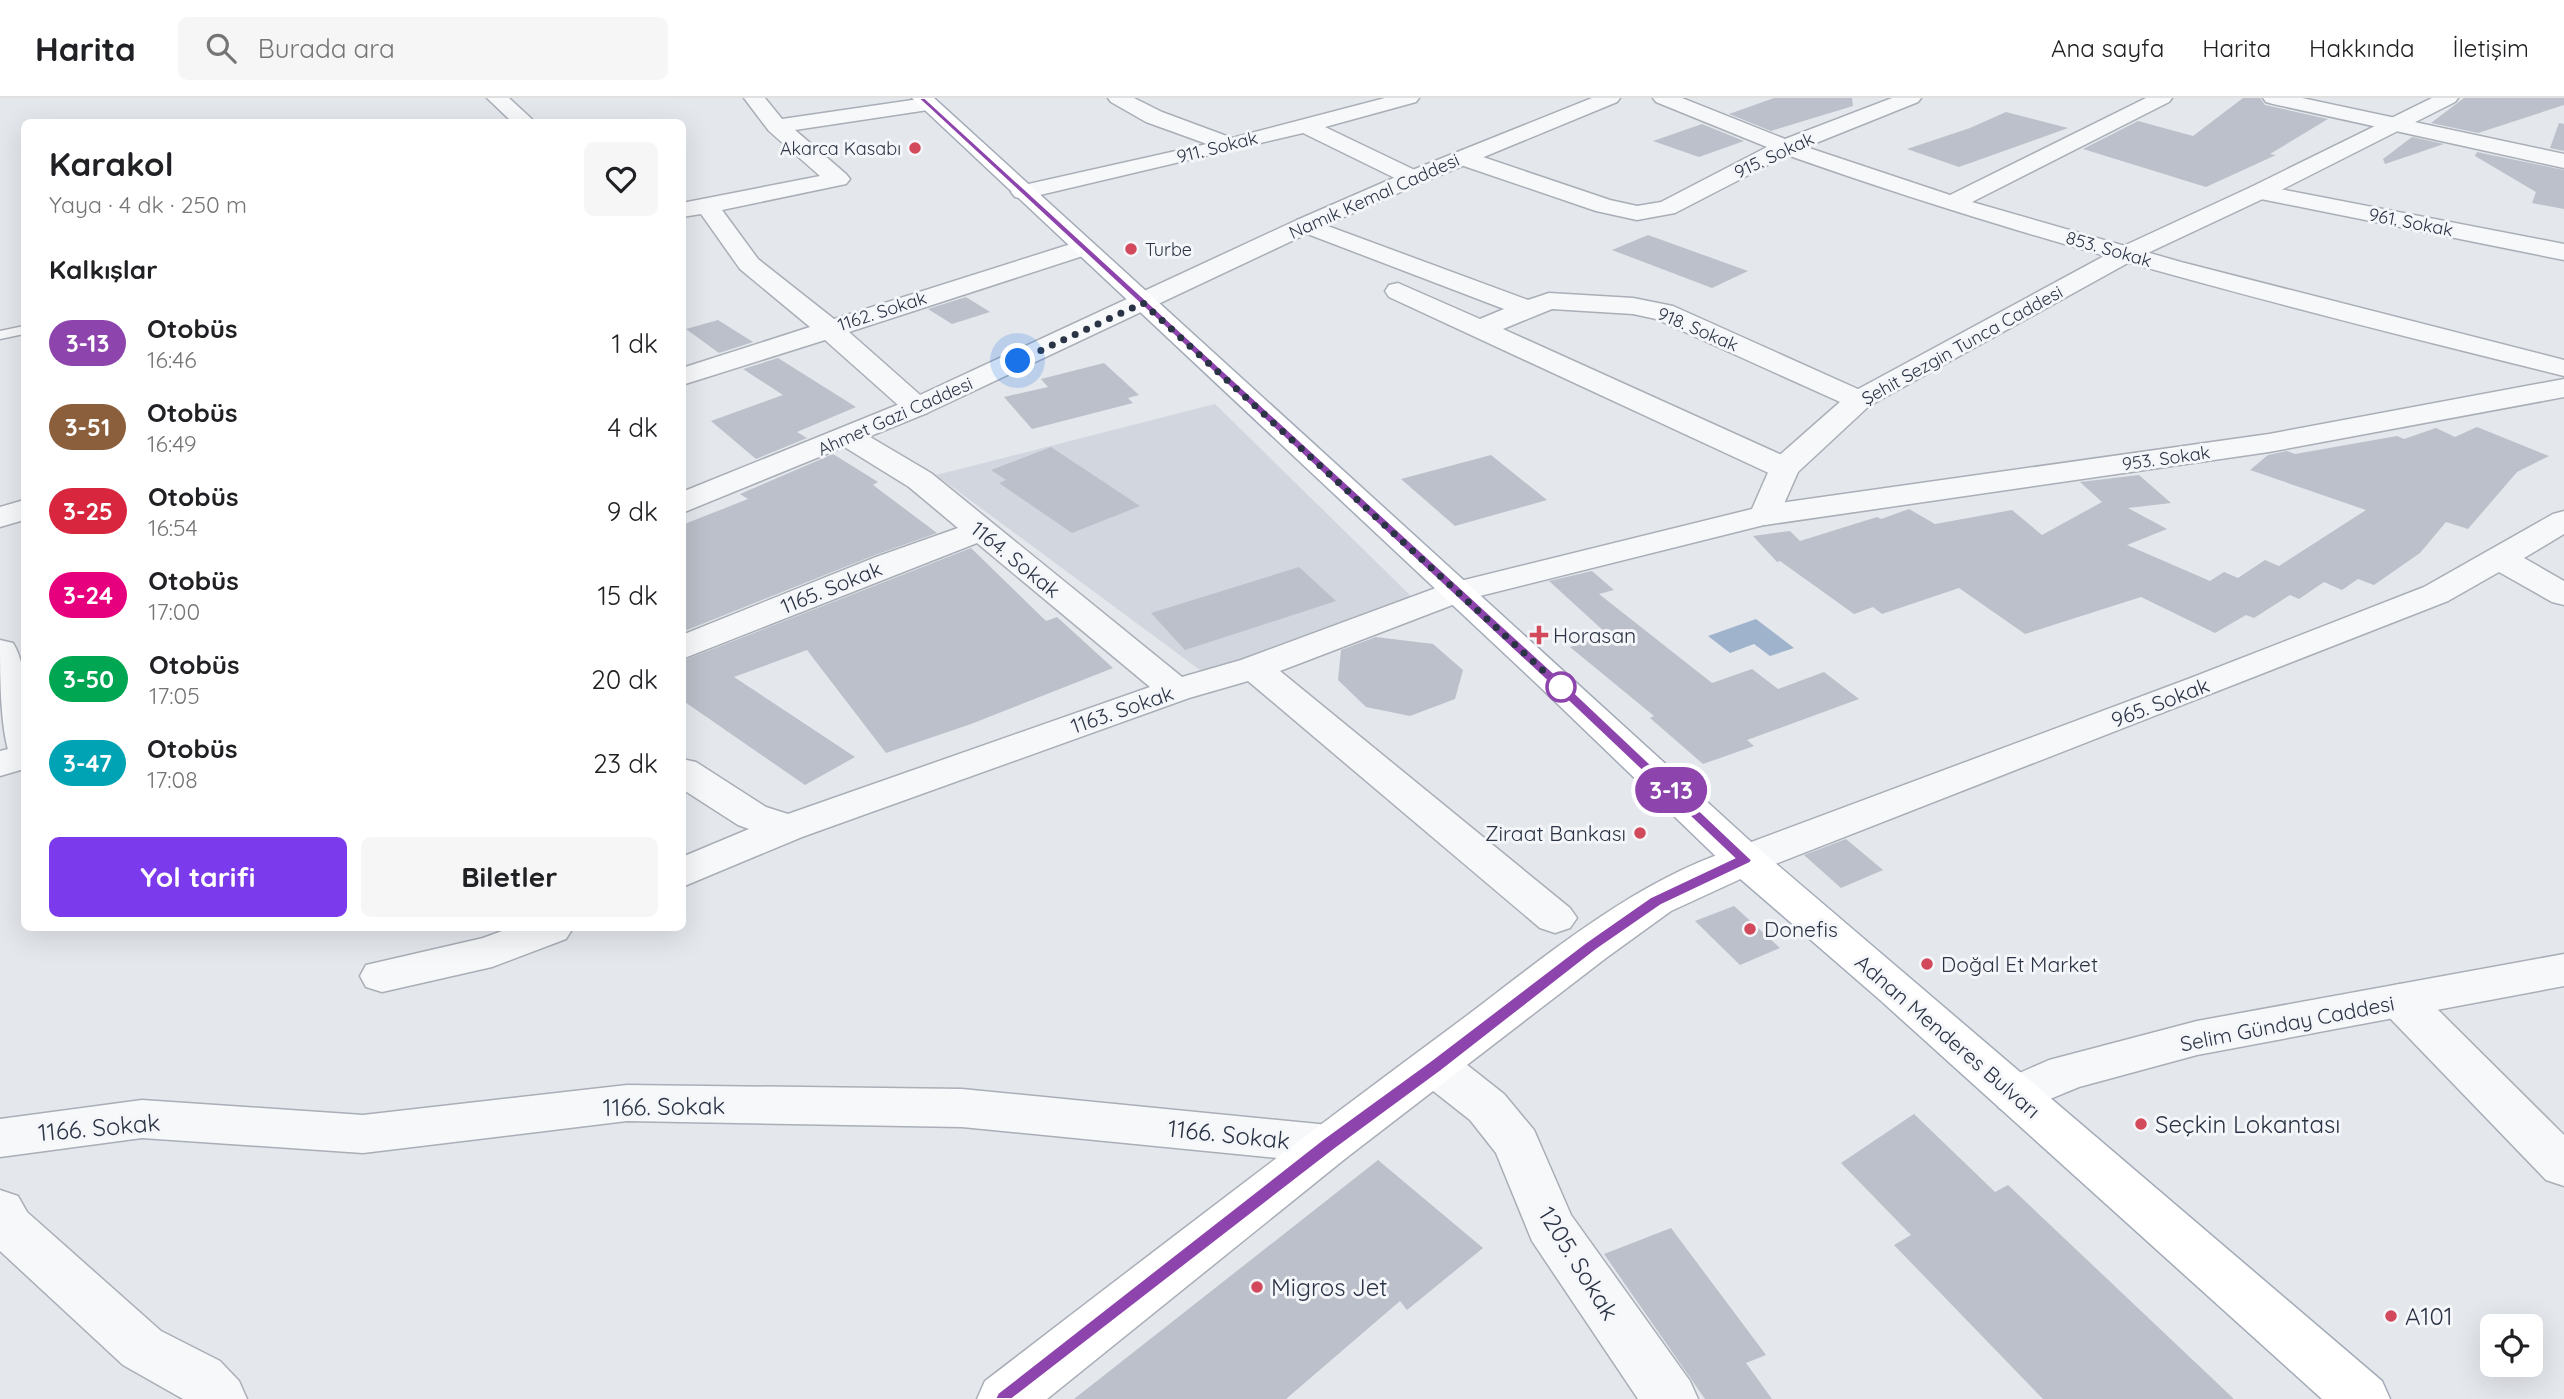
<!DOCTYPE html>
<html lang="tr">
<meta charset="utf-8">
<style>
body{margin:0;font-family:Quicksand,sans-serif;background:#f6f6f6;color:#202124;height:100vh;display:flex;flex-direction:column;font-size:26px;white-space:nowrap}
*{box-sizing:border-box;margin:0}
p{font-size:23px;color:#757577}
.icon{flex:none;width:38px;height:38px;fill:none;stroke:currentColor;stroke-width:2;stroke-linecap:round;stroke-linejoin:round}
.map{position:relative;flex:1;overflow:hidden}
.details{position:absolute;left:21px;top:21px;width:665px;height:812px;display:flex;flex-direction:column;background:#fff;border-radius:10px;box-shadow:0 7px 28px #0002}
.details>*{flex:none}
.badge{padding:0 14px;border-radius:23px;font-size:24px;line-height:46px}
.fabs{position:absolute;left:2480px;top:1216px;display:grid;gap:14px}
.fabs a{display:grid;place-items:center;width:63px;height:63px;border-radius:10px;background:#fff;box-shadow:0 7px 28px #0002;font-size:35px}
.you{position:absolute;width:35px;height:35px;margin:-18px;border:5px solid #fff;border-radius:50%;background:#1a73e8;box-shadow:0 0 0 10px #1a73e833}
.map>.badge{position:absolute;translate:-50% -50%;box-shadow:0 0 0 4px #fff}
h2{padding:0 28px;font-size:26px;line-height:63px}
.round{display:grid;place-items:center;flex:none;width:74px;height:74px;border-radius:10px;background:#f6f6f6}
.summary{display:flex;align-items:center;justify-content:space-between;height:119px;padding:0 28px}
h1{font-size:33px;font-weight:800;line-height:52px}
.button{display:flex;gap:14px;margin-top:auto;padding:14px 28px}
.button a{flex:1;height:80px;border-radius:10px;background:#7c3aed;color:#fff;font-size:28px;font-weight:800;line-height:80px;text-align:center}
.button a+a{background:#f6f6f6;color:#202124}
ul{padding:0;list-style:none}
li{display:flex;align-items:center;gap:21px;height:84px;padding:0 28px}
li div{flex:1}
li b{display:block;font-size:26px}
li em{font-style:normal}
li .badge{min-width:77px;font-weight:700;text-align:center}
header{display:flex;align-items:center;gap:42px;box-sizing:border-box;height:98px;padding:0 35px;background:#fff;border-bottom:2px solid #e0e0e0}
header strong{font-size:33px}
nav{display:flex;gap:38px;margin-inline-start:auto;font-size:24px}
.search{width:490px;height:63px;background:#f6f6f6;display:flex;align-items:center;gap:18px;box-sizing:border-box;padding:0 24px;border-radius:10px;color:#757577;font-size:26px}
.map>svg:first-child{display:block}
.built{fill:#d2d6de}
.water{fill:#9fb4cc}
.building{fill:#bbc0ca}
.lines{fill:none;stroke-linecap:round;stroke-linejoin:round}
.service-casing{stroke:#a9aeb7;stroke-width:3}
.minor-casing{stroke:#a9aeb7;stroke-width:3}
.tertiary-casing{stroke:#a9aeb7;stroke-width:3}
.secondary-casing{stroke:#a9aeb7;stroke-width:3}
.primary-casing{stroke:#a3abb8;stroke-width:3}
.service{fill:#f7f8fa;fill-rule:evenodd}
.minor{fill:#f7f8fa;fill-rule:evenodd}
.tertiary{fill:#f7f8fa;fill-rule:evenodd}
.secondary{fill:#fff;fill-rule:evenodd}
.primary{fill:#fff;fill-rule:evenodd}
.line{fill:#8e44ad;stroke:#fff;stroke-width:2}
.walk{stroke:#2b3445;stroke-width:7;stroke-dasharray:0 12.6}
.poi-dot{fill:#d1495b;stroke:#f4f6f9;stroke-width:2.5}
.stop-dot{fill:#fff;stroke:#8e44ad;stroke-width:3.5}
.labels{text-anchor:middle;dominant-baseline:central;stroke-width:6;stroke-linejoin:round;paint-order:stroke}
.far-street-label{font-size:18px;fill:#2b3445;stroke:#f4f6f9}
.far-poi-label{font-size:18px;fill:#2b3445;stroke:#f4f6f9;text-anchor:end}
.street-label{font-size:21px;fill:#2b3445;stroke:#f4f6f9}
.poi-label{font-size:21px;fill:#2b3445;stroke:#f4f6f9;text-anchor:start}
.near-street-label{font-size:24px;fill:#2b3445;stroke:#f4f6f9}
.near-poi-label{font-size:24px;fill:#2b3445;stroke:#f4f6f9;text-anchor:start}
</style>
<header>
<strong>Harita</strong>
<div class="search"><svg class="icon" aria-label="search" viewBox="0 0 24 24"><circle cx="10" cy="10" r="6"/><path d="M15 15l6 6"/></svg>Burada ara</div>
<nav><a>Ana sayfa</a><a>Harita</a><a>Hakkında</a><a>İletişim</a></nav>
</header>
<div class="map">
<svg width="2564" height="1301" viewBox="0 0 2564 1301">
<rect width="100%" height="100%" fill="#e4e7ec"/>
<polygon class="built" points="1215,306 1416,503 1204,575 936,377"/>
<polygon class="water" points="1756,521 1794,550 1770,558 1754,546 1730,555 1708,538"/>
<g class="building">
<polygon points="1774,0 1852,0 1853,8 1771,33 1729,16"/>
<polygon points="2243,0 2260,0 2265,7 2328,21 2270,56 2276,57 2206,89 2083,51 2138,23 2193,38"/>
<polygon points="2464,0 2564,0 2564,7 2478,35 2431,25"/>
<polygon points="2006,14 2068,30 1959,69 1907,51 1970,30"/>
<polygon points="2559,25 2564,26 2564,53 2550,50"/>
<polygon points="1702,26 1744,43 1699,59 1653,43"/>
<polygon points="2412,39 2444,46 2385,66 2383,61"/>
<polygon points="2477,54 2564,72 2564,111 2532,105 2536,94 2475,58"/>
<polygon points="1648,137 1748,173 1712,190 1612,152"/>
<polygon points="966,199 990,214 952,226 928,211"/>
<polygon points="718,222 753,244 719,255 686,231"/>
<polygon points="778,260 856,309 797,334 807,340 756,361 711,323 783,297 743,271"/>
<polygon points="1104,265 1139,297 1128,300 1133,305 1032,331 1004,299 1048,289 1041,281"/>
<polygon points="2477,329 2549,358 2517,374 2468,431 2446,424 2420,455 2374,487 2358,481 2342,492 2324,484 2299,501 2290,497 2254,520 2246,517 2215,535 2141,499 2025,536 1959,490 1882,516 1873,509 1854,516 1780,463 1777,464 1753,438 1790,433 1800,443 1877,419 1881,421 1909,411 1935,426 2012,412 2042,437 2102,404 2080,384 2139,377 2171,405 2128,410 2167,431 2127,447 2210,483 2224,474 2238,480 2265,462 2279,468 2366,412 2250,372 2268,357 2287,353 2295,356 2397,338 2404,341 2436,330 2455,339"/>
<polygon points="1051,349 1140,408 1072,435 999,385 1006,382 991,372"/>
<polygon points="833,356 878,384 873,387 937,435 875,457 682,534 682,427 748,401 740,396"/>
<polygon points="1491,357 1547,402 1455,428 1401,381"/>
<polygon points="971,450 1046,523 1057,519 1113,570 971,626 886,655 807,552 734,579 855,659 805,687 682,602 682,563"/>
<polygon points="1299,469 1336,503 1185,552 1151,515"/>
<polygon points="1592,473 1614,492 1599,496 1712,585 1752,571 1778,591 1824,574 1859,601 1747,642 1754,648 1703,666 1650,620 1654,618 1570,549 1607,536 1549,483"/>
<polygon points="1376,539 1433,546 1463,572 1455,601 1410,618 1366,609 1338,582 1341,552"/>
<polygon points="1846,741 1883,772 1841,790 1804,757"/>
<polygon points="1734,808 1780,850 1740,867 1695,823"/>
<polygon points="1914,1016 1995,1094 2008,1087 2234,1301 2043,1301 1894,1147 1911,1137 1841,1065"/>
<polygon points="1378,1062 1483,1150 1407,1212 1400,1203 1286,1301 1074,1301"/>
<polygon points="1671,1130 1766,1257 1746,1265 1772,1301 1705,1301 1604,1156"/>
</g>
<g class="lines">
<g class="service-casing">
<polygon id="service" points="24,228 24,236 0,241 0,233"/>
</g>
<g class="minor-casing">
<g id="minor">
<polygon points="487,0 509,0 535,24 512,24"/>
<polygon points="744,0 765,0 782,21 926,0 935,2 939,6 935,10 928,12 795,32 846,76 850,81 846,86 722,112 758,161 834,221 1074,145 1083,143 1092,145 1095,150 1092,155 849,234 927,303 932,309 927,315 917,318 907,315 825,242 682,287 682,270 810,229 740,171 701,116 682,119 682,105 820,78 769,33"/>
<polygon points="1108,0 1134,0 1162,14 1232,40 1385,0 1419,0 1416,4 1325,29 1421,75 1425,80 1421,85 1405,85 1303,35 1023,101 1015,99 1011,94 1015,89 1207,46 1146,24 1111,4"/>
<path d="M1653,0H1682L1785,41L1892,0H1921L1918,4L1806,49L1950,97L2146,0H2172L2169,4L1972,104L2181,164L2564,262V278C2302,213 2041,147 1787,57L1675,115L1637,122L1596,113L1455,65L1452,60L1455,55H1471L1610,102L1637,108L1661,104L1767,49L1656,4Z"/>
<polygon points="2263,0 2302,0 2564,56 2564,70 2273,6 2266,4"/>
<polygon points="2259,87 2564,146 2564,162 2251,99 2247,94 2251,89"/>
<polygon points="1306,120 1528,202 1549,195 1633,200 1673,208 1869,296 1874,302 1869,308 1859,311 1849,308 1656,221 1633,216 1552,211 1503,231 1795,363 1799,370 1795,377 1784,379 1773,377 1389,199 1385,193 1389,187 1398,185 1480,221 1504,211 1297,132 1294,127 1297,122"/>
<polygon points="2564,281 2564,299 2269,354 1765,427 1754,424 1749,417 1754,410 1765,407 2269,336"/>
<polygon points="849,330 860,333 931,375 1182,579 1241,562 1444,487 1456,484 1468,487 1473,494 1468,501 1280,573 1570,810 1577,820 1570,830 1555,835 1540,830 1248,583 1189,600 802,739 682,789 682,759 749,731 738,727 682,691 682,661 696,664 766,709 788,716 1150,589 977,445 682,561 682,537 876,459 958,430 909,389 838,345 834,339 838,333"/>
<polygon points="24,402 24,422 0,429 0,409"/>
<polygon points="2564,413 2564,436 2524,460 2564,483 2564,507 2552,504 2499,474 2448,503 1760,772 1745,776 1730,772 1724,762 1730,752 2188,581 2424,489 2553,416"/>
<path d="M0,542L13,545C30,571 27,631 24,662L10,658C0,631 0,575 0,542Z"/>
<polygon points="510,830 573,830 566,841 492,869 382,894 366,889 360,878 366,867 483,840"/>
<polygon points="2400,886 2416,890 2564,1037 2564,1088 2546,1082 2384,914 2377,902 2384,890"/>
<polygon points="1435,950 1452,955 1504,996 1534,1032 1571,1117 1690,1283 1698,1301 1638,1301 1532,1143 1496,1055 1470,1022 1418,981 1411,968 1418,955"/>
<polygon points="0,1092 18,1098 27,1114 161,1233 220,1263 239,1283 247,1301 183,1301 123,1267 0,1153"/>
</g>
</g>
<g class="tertiary-casing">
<g id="tertiary">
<polygon points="1592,0 1620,0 1617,4 1421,85 1315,132 927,315 682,415 682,394 907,303 1297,122 1405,75"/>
<polygon points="2432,0 2458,0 2455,4 2267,99 2135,161 1869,308 1798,374 1776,424 1456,504 1444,501 1439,494 1444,487 1752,411 1773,363 1849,296 2117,151 2251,89"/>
<polygon points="24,647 24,671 0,678 0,653"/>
<polygon points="2564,856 2564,888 2197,957 2079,989 2016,1015 1999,1010 1992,997 1999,984 2049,962 2197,923"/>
<polygon points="627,987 962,991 1329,1027 1346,1032 1354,1046 1346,1060 1329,1065 962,1029 627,1023 363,1055 142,1040 0,1059 0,1021 142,1002 363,1017"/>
</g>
</g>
<g class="secondary-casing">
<path id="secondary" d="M1745,748L1760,752L1766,762L1760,772L1671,813L1606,860L1346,1060L1047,1301H977L985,1283C1139,1165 1293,1046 1449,931C1538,865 1637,778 1745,748Z"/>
</g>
<g class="primary-casing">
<polygon id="primary" points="912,0 934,0 1760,752 2382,1283 2390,1301 2322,1301 1880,902 1730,772 1539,588"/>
</g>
<use href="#service" class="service"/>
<use href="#minor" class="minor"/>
<use href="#tertiary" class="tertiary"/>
<use href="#secondary" class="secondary"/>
<use href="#primary" class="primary"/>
</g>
<polygon class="line" points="918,0 925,0 1556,577 1752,762 1750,765 1661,807 1596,852 1441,973 1335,1051 1012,1301 995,1301 998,1295 1323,1041 1429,964 1585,845 1651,799 1734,760 1547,583"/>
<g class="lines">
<polyline class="walk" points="1018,263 1143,205 1561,589"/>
</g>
<g class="poi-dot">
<circle cx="915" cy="50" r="7"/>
<circle cx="1131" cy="151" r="7"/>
<path d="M1535.5 526.5h7v7h7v7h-7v7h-7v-7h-7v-7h7z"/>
<circle cx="1640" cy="735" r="7"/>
<circle cx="1750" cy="831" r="7"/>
<circle cx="1927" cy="866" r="7"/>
<circle cx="2141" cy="1026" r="7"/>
<circle cx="1257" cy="1189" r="7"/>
<circle cx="2391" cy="1218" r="7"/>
</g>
<circle class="stop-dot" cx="1561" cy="589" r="14"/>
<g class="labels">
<g class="far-street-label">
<text transform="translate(1217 49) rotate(-14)">911. Sokak</text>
<text transform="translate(1774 57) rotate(-25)">915. Sokak</text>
<text transform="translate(1374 98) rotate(-24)">Namık Kemal Caddesi</text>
<text transform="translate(2411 124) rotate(11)">961. Sokak</text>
<text transform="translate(2109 151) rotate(16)">853. Sokak</text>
<text transform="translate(882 213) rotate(-18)">1162. Sokak</text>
<text transform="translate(1698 231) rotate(23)">918. Sokak</text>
<text transform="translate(1962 247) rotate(-29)">Şehit Sezgin Tunca Caddesi</text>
<text transform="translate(895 318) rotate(-24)">Ahmet Gazi Caddesi</text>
<text transform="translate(2166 360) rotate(-8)">953. Sokak</text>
</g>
<g class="far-poi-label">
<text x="901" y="50">Akarca Kasabı</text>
<text x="1145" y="151" text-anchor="start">Turbe</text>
</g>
<g class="street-label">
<text transform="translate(1016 461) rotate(39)">1164. Sokak</text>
<text transform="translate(831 489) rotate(-22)">1165. Sokak</text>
<text transform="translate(2160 604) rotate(-21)">965. Sokak</text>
<text transform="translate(1122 611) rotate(-19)">1163. Sokak</text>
<text transform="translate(2287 925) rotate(-11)">Selim Günday Caddesi</text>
<text transform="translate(1948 938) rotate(41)">Adnan Menderes Bulvarı</text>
</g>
<g class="poi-label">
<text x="1553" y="537">Horasan</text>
<text x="1626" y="735" text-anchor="end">Ziraat Bankası</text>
<text x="1764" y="831">Donefis</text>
<text x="1941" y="866">Doğal Et Market</text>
</g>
<g class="near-street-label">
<text transform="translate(664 1008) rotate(-1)">1166. Sokak</text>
<text transform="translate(99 1029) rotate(-5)">1166. Sokak</text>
<text transform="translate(1229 1036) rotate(6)">1166. Sokak</text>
<text transform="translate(1579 1165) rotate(58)">1205. Sokak</text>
</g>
<g class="near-poi-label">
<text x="2155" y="1026">Seçkin Lokantası</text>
<text x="1271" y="1189">Migros Jet</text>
<text x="2405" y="1218">A101</text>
</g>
</g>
</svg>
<div class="fabs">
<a><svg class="icon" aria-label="locate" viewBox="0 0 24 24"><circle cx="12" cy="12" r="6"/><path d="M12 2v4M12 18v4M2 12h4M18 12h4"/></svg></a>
</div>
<div class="you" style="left:1018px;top:263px"></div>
<b class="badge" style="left:1671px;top:692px;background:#8e44ad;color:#fff">3-13</b>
<section class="details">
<div class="summary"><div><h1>Karakol</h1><p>Yaya · 4 dk · 250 m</p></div><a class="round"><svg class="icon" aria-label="heart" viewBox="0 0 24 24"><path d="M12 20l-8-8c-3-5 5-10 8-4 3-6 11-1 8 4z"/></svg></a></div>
<h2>Kalkışlar</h2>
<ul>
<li><span class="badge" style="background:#8e44ad;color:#fff">3-13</span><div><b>Otobüs</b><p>16:46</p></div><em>1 dk</em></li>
<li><span class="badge" style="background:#8b5e3c;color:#fff">3-51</span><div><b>Otobüs</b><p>16:49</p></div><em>4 dk</em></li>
<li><span class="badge" style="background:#d7263d;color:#fff">3-25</span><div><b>Otobüs</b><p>16:54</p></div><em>9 dk</em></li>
<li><span class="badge" style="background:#e6007e;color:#fff">3-24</span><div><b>Otobüs</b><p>17:00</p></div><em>15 dk</em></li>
<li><span class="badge" style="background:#00a651;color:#fff">3-50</span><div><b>Otobüs</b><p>17:05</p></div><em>20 dk</em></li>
<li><span class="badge" style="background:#00a3b4;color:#fff">3-47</span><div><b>Otobüs</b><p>17:08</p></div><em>23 dk</em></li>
</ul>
<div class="button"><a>Yol tarifi</a><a>Biletler</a></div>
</section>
</div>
